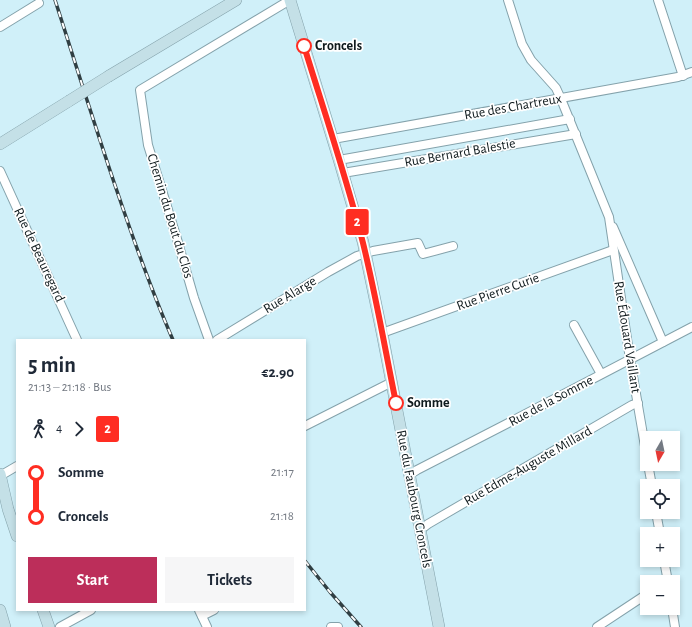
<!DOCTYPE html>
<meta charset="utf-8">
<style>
body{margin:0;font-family:"Alegreya Sans",sans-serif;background:#f6f6f7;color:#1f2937;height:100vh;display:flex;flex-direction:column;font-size:15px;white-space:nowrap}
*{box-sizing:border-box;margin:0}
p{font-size:13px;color:#747a83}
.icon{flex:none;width:22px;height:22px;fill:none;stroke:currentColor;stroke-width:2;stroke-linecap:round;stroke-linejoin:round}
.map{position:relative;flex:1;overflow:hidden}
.panel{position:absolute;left:16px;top:339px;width:290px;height:272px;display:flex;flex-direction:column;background:#fff;border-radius:0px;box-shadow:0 2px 6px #0003}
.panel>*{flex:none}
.badge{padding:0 8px;border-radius:3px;font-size:14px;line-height:26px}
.needle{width:26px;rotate:189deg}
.controls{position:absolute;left:640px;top:431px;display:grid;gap:8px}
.controls a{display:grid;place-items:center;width:40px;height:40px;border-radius:0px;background:#fff;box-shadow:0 2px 6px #0003;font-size:20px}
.map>.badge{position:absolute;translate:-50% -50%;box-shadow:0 0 0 2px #fff}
.legs{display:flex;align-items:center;gap:6px;height:44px;padding:0 12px;font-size:13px}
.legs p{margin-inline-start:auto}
.overview{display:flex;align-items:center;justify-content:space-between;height:68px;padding:0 12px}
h1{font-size:22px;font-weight:700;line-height:30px}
.primary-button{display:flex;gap:8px;margin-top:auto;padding:8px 12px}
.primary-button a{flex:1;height:46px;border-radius:0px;background:#bc2e5a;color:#fff;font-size:16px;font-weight:700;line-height:46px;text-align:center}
.primary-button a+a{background:#f6f6f7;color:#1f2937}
ul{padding:0 12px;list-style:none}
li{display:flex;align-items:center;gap:14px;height:44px;font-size:15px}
li i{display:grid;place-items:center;width:6px;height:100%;margin:0 5px;background:currentColor}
li i::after{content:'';width:10px;height:10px;margin:-5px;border:3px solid;border-radius:50%;background:#fff}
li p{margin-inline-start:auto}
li:first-child i{background:linear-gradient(#0000 50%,currentColor 0)}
li:last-child i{background:linear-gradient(currentColor 50%,#0000 0)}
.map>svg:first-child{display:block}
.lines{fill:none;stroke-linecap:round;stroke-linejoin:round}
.street-casing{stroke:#84a2ab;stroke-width:10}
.secondary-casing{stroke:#84a2ab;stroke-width:12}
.street{stroke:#fff;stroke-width:8}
.secondary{stroke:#c4e0e7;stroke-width:11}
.rail-casing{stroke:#313f43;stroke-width:3.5}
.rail{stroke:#fff;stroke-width:2;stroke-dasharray:6;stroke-linecap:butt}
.secondary-bridge-casing{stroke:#84a2ab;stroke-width:12;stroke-linecap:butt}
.secondary-bridge{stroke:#c4e0e7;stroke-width:11}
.line-1-casing{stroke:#fff;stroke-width:9}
.line-1{stroke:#ff2d22;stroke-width:6}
.stop-1-dot{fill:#fff;stroke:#ff2d22;stroke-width:2}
.labels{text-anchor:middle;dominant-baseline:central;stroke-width:3.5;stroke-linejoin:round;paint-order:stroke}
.stop-label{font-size:14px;font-weight:bold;fill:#0f1a1d;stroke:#fff;text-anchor:start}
.street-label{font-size:14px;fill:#0f1a1d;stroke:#fff}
</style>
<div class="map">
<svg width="692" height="627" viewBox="0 0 692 627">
<rect width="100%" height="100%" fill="#d0f0f9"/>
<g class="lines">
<g class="street-casing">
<g id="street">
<polyline points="508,0 522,44 531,60 556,88 561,99 609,217 630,359 647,458"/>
<polyline points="658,0 683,76"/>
<polyline points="0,27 39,3"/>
<polyline points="333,139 678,77 692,72"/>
<polyline points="339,160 570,119"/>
<polyline points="0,171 77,340"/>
<polyline points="343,173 576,134"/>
<polyline points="613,227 663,342"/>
<polyline points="574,325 601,374"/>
<polyline points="382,333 613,250"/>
<polyline points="209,340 194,298 177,239 148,145 140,90 290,0"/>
<polyline points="217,340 328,272 357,256 373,251 418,243 423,254 453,246"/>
<polyline points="305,426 392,382"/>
<polyline points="648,464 652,486"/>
<path d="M409,475L417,470C509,423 600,375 692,327"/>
<polyline points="0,476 17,466"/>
<polyline points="656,512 660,534"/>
<polyline points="420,530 428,524 632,405 638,403"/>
<polyline points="664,560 668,582"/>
<polyline points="672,608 675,627"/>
<polyline points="199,610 207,627"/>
<polyline points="202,616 214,610"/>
<polyline points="60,627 91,610"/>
<polyline points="331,627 338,627"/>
<polyline points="597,627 647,594"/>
</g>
</g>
<g class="secondary-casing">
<g id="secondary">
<polyline points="290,0 339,160 363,242 382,333 439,627"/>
<polyline points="109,76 236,0"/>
<polyline points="0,144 69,101"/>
<polyline points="0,474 8,509 17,536"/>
<polyline points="0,610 5,627"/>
<polyline points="43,610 49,627"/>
</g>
</g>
<use href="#street" class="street"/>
<use href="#secondary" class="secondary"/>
<g class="rail-casing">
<g id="rail">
<path d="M55,0C76,65 96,130 118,194C135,244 152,292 173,340"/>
<polyline points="305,561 330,592 361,627"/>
</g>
</g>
<use href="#rail" class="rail"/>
<g class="secondary-bridge-casing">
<polyline id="secondary-bridge" points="69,101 109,76"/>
</g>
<use href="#secondary-bridge" class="secondary-bridge"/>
</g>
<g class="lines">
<g class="line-1-casing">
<path id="line-1" d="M304,46C324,111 346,176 363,243C376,296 385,349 396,403"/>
</g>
<use href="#line-1" class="line-1"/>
</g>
<g class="stop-1-dot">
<circle cx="304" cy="46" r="7"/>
<circle cx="396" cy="403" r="7"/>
</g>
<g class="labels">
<g class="stop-label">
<text x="315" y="46">Croncels</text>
<text x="407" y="403">Somme</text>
</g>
<g class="street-label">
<text transform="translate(513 107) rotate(-10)">Rue des Chartreux</text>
<text transform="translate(460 153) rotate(-10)">Rue Bernard Balestie</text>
<text transform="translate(170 216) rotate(73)">Chemin du Bout du Clos</text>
<text transform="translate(39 255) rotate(65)">Rue de Beauregard</text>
<text transform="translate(498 292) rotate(-20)">Rue Pierre Curie</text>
<text transform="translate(290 295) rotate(-31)">Rue Alarge</text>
<text transform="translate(627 337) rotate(81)">Rue Édouard Vaillant</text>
<text transform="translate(551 401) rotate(-28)">Rue de la Somme</text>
<text transform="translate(528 466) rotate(-30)">Rue Edme-Auguste Millard</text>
<text transform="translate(414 499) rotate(79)">Rue du Faubourg Croncels</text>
</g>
</g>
</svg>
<div class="controls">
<a><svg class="needle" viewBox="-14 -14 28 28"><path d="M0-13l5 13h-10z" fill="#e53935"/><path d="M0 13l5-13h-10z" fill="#747a83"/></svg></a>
<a><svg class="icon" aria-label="locate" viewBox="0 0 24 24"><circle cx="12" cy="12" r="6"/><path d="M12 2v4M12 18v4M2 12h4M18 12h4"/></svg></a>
<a>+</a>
<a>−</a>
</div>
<b class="badge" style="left:357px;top:222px;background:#ff2d22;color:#fff">2</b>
<section class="panel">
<div class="overview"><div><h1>5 min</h1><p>21:13 – 21:18 · Bus</p></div><b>€2.90</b></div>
<div class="legs"><svg class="icon" aria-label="walk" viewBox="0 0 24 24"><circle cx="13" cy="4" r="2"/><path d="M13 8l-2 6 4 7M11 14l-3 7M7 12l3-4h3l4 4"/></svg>4<svg class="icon" aria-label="forward" viewBox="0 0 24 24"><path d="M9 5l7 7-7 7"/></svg><b class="badge" style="background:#ff2d22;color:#fff">2</b></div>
<ul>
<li><i style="color:#ff2d22"></i><b>Somme</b><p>21:17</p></li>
<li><i style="color:#ff2d22"></i><b>Croncels</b><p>21:18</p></li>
</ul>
<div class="primary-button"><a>Start</a><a>Tickets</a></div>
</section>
</div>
